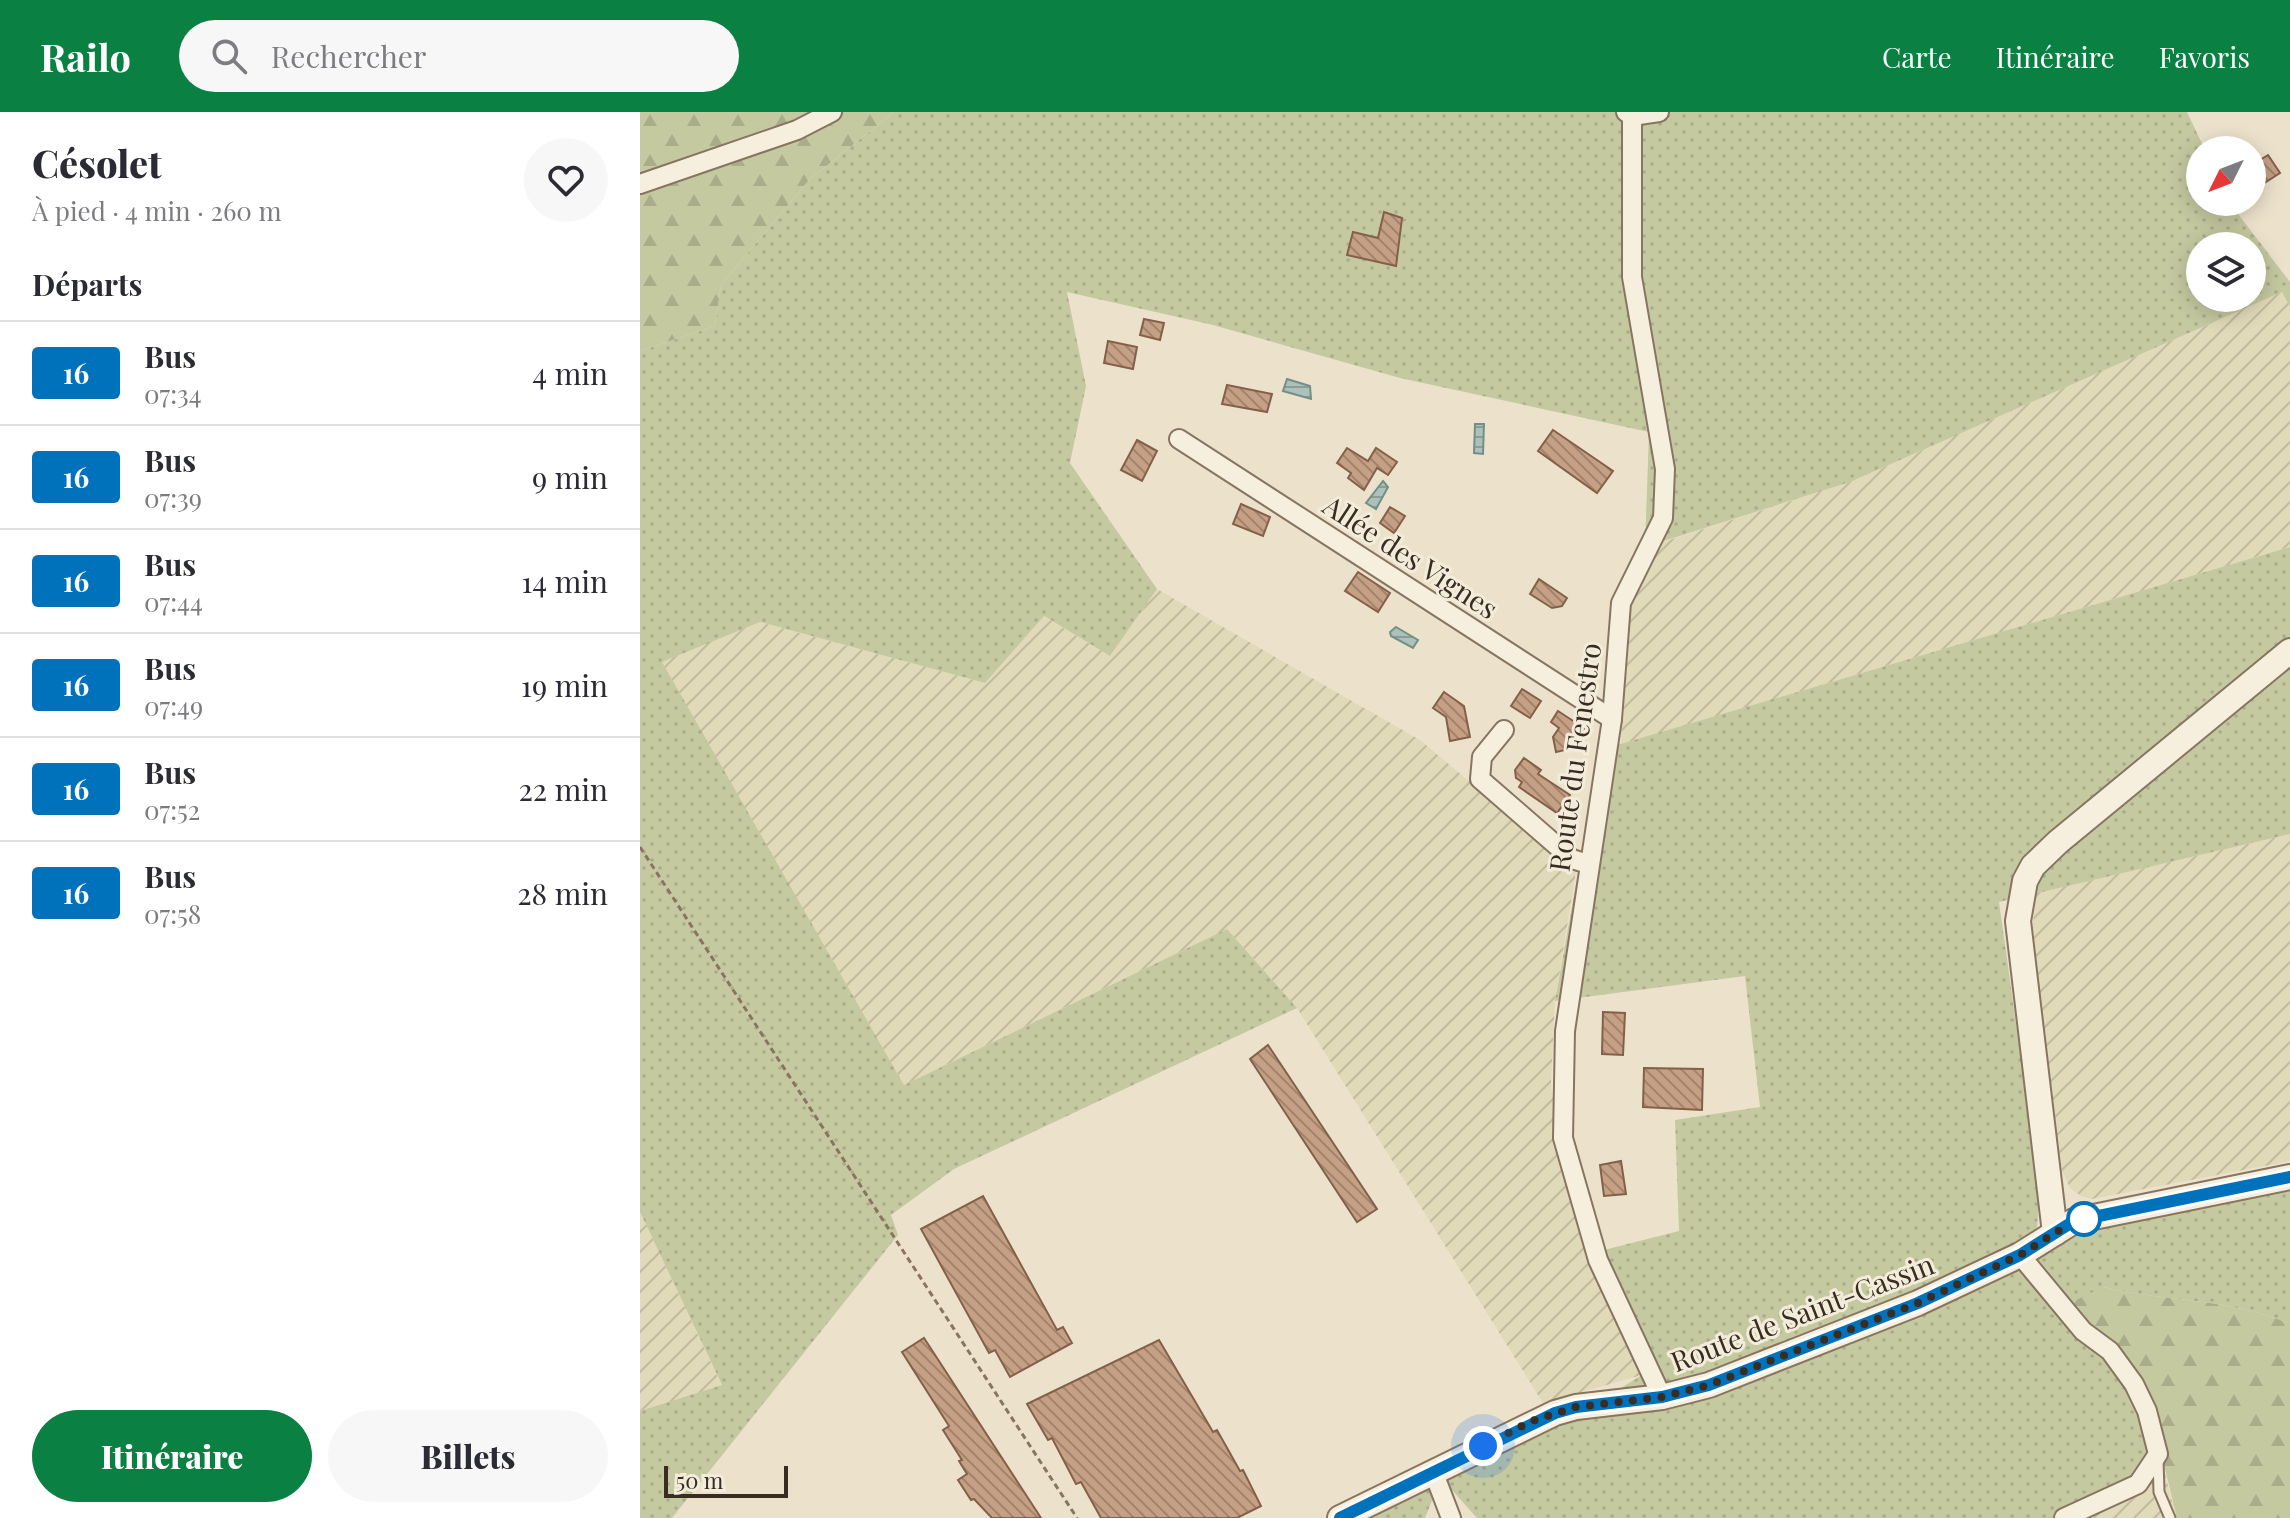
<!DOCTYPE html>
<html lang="fr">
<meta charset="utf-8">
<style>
body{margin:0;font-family:"Playfair Display",serif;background:#f7f7f7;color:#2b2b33;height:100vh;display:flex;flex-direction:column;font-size:30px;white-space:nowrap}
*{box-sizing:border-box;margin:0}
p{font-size:26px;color:#7c7c81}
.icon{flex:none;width:44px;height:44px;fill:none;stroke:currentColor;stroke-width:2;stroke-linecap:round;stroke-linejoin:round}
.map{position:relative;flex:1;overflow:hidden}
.drawer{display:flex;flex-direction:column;background:#fff;width:640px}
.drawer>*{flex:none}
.badge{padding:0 16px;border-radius:6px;font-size:28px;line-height:52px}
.needle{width:52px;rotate:228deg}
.buttons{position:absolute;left:1546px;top:24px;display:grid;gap:16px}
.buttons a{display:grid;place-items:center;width:80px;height:80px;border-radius:50%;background:#fff;box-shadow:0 4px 20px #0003;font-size:40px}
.scale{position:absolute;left:24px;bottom:20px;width:124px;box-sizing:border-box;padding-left:8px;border:4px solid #392d23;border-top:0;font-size:22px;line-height:28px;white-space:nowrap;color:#392d23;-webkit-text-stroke:6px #f4ecdb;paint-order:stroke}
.you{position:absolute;width:40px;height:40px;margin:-20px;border:6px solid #fff;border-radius:50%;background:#1a73e8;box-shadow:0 0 0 12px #1a73e833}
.map>.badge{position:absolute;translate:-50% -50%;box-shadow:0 0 0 4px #fff}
h2{padding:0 32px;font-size:30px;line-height:72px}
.round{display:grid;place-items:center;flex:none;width:84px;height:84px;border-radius:42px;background:#f7f7f7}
.overview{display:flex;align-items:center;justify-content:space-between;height:136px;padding:0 32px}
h1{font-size:38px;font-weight:800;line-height:60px}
.action{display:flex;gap:16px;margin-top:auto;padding:16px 32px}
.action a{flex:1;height:92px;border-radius:48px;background:#0b8043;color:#fff;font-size:32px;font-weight:800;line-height:92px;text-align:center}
.action a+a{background:#f7f7f7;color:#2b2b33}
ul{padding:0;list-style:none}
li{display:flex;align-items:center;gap:24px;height:104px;padding:0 32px;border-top:2px solid #e1e1e2}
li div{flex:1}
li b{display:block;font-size:30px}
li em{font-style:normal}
li .badge{min-width:88px;font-weight:700;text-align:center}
header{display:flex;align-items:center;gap:48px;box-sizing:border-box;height:112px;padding:0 40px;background:#0b8043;color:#fff}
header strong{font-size:38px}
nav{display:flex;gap:44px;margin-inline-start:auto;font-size:28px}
.search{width:560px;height:72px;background:#f7f7f7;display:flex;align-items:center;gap:20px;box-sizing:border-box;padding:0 28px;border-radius:44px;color:#7c7c81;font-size:30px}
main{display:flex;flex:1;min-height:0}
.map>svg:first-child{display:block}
.farmland{fill:url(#farmland-furrows)}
.green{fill:url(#green-dots);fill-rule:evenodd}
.forest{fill:url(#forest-firs)}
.water{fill:url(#water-rules);stroke:#728f88;stroke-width:2}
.building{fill:url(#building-back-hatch);stroke:#846049;stroke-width:2}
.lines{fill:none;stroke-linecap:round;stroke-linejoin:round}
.service-casing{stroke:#877561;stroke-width:13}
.minor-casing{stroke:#877561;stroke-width:22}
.tertiary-casing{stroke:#877561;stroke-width:28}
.path{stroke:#877561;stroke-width:3;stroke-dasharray:6 4;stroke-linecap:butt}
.service{stroke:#f7efde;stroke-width:9}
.minor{stroke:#f7efde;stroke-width:18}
.tertiary{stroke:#f7efde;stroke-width:24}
.line-casing{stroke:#fff;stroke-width:18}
.line{stroke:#0072bc;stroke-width:12}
.walk{stroke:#392d23;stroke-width:8;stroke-dasharray:0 14.4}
.stop-dot{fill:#fff;stroke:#0072bc;stroke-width:4}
.labels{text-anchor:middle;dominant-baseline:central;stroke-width:6;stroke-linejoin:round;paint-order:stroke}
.street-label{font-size:28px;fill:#392d23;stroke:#f4ecdb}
</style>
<header>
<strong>Railo</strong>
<div class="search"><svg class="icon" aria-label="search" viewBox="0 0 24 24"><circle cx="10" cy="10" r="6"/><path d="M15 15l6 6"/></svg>Rechercher</div>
<nav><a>Carte</a><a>Itinéraire</a><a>Favoris</a></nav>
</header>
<main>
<section class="drawer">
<div class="overview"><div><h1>Césolet</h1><p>À pied · 4 min · 260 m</p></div><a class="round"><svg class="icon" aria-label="heart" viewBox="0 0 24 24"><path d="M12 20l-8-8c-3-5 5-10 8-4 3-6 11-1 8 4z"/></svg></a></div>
<h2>Départs</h2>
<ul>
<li><span class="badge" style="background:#0072bc;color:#fff">16</span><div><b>Bus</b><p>07:34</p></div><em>4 min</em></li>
<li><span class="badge" style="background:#0072bc;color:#fff">16</span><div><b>Bus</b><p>07:39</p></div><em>9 min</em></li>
<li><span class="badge" style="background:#0072bc;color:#fff">16</span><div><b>Bus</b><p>07:44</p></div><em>14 min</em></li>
<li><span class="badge" style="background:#0072bc;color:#fff">16</span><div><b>Bus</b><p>07:49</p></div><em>19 min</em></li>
<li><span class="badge" style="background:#0072bc;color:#fff">16</span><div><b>Bus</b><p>07:52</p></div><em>22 min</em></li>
<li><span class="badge" style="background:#0072bc;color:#fff">16</span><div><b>Bus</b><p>07:58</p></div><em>28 min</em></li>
</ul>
<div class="action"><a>Itinéraire</a><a>Billets</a></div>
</section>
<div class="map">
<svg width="1650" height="1406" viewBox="0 0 1650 1406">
<defs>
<pattern id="farmland-furrows" width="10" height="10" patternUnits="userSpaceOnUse" patternTransform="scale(2)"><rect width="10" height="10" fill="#e1dab9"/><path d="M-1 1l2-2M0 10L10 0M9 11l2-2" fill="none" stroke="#c2bb9f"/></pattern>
<pattern id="green-dots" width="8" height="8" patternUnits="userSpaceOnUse" patternTransform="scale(2)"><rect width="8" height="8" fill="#c5c9a0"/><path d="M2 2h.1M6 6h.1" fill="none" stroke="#aaad8a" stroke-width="1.8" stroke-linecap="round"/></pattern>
<pattern id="forest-firs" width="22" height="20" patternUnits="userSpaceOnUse" patternTransform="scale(2)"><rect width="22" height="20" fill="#c5c9a0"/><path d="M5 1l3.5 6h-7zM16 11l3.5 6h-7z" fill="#aaad8a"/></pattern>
<pattern id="water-rules" width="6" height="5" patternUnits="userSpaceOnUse" patternTransform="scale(2)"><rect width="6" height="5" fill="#abc1ba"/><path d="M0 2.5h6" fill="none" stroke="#8c9d97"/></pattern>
<pattern id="building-back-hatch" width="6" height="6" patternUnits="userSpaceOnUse" patternTransform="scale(2)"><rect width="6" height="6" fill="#c6a085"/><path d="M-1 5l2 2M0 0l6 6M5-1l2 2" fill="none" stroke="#a2836c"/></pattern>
</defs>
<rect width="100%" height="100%" fill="#ece2cc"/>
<g class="farmland">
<polygon points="1642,180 1650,195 1650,435 981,632 986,499 1017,432 1210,370"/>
<polygon points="517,477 780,628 936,759 915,889 911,972 926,1068 1002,1263 903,1291 657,896 587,817 264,973 21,550 119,510 345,571 403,504 470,544"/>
<polygon points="1650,722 1650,1049 1452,1087 1441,1084 1430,1076 1422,1059 1391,832 1396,781"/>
<polygon points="0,1100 82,1274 0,1299"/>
<polygon points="1526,1366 1537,1406 1436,1406"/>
</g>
<g class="green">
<path d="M254,0H1547L1565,38H1560V90H1589L1650,170V195L1642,180L1210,370L1005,435L1009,320L760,266L573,213L427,180L446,274L430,351L517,477L470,544L404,504L345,571L120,510L22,550L264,973L587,817L657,896L314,1057L251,1103L258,1123L32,1406H0V1299L82,1273L0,1100V239L75,214L81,173L169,68ZM1560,134H1612V186H1560Z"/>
<path d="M1650,435V722L1359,790L1399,1075L1396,1144L1458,1109L1650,1077V1212C1590,1186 1526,1190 1463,1175L1507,1283L1526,1366L1436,1406H837L801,1366L785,1406H717L927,1309L1002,1263L948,1142L1039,1119L1035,1008L1120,995L1105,864L915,889L960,638Z"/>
</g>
<g class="forest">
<polygon points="0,0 254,0 169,68 81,173 75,214 0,239"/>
<path d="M1463,1175C1526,1190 1590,1186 1650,1212V1406H1537L1507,1283L1432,1190Z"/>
</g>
<g class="water">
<polygon points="647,267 670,274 671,287 643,279"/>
<polygon points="835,312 844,312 843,342 834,341"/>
<polygon points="743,369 748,375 736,397 726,391"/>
<polygon points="756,515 778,528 773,536 751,524 750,520"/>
</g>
<g class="building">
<polygon points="1628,43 1640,61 1612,79 1612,53"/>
<polygon points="744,100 762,106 756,154 707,143 713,120 738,126"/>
<polygon points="504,207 524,211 520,228 500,223"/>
<polygon points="468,229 497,235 493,257 464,251"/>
<polygon points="587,273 632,282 627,300 582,292"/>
<polygon points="913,318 973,359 957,381 898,339"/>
<polygon points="497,328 517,339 502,369 481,358"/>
<polygon points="707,336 728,349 736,336 757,350 748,363 737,356 724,378 708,366 711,361 697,351"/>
<polygon points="601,392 630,405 623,424 593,412"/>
<polygon points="750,395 765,404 754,421 740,411"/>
<polygon points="718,460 750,481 738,500 705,479"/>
<polygon points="899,467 927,486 922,494 912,496 890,482"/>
<polygon points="882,577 901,589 890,606 871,594"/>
<polygon points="804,580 824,594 830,625 810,629 806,605 793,596"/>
<polygon points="918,599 944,616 934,636 916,640 913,625 919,616 911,610"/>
<polygon points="884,646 901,658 898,662 930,683 917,701 879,675 882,670 876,666 875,658"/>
<polygon points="963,900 985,901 983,943 962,942"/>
<polygon points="628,933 737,1097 717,1110 610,947"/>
<polygon points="1004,956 1063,957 1062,998 1003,995"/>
<polygon points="981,1049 986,1082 964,1084 960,1053"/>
<polygon points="343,1084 417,1218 423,1215 432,1231 370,1265 355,1238 349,1241 281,1117"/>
<polygon points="284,1226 401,1406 352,1406 334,1387 331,1388 318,1368 327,1362 319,1349 322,1348 303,1318 309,1314 262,1240"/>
<polygon points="519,1228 573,1320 577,1318 600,1359 603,1358 621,1394 597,1406 461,1406 441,1370 436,1372 412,1326 408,1328 387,1292"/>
</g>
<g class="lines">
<g class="service-casing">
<polyline id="service" points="1518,1348 1519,1380 1530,1406"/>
</g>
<g class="minor-casing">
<g id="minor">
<polyline points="986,0 992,4 1019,0"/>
<polyline points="992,4 992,165 1025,357 1023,406 981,491 972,607 925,919 923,1026 958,1148 1022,1285"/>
<polyline points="0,72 157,18 192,0"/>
<polyline points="539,327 972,607"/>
<polyline points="864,618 842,645 840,667 932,747 948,752"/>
<polyline points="1380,1143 1443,1219 1470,1239 1494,1272 1507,1299 1518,1342 1498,1372 1424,1406"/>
<polyline points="793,1359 811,1406"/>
</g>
</g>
<g class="tertiary-casing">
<g id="tertiary">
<polyline points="1415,1121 1378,809 1385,769 1393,754 1418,730 1650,539"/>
<polyline points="700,1406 915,1301 936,1295 1022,1285 1069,1273 1278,1191 1380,1143 1434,1109 1650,1065"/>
</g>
</g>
<polyline class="path" points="0,735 437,1406"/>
<use href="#service" class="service"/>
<use href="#minor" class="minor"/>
<use href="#tertiary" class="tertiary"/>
</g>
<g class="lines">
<g class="line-casing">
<polyline id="line" points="700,1406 915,1301 936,1295 1022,1285 1069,1273 1278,1191 1380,1143 1434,1109 1650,1065"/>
</g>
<use href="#line" class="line"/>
<polyline class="walk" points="843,1334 892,1309 936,1295 1022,1285 1069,1273 1278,1191 1380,1143 1434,1109 1444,1107"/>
</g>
<circle class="stop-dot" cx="1444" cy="1107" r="16"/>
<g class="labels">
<g class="street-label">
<text transform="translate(771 444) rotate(33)">Allée des Vignes</text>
<text transform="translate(934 645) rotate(-82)">Route du Fenestro</text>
<text transform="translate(1162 1200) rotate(-21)">Route de Saint-Cassin</text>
</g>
</g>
</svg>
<div class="buttons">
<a><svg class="needle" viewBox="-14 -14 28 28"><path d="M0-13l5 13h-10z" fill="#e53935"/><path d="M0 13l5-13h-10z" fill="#7c7c81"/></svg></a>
<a><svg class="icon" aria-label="layers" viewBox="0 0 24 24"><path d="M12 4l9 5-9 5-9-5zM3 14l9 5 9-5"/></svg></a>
</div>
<div class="scale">50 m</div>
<div class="you" style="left:843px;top:1334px"></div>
</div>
</main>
